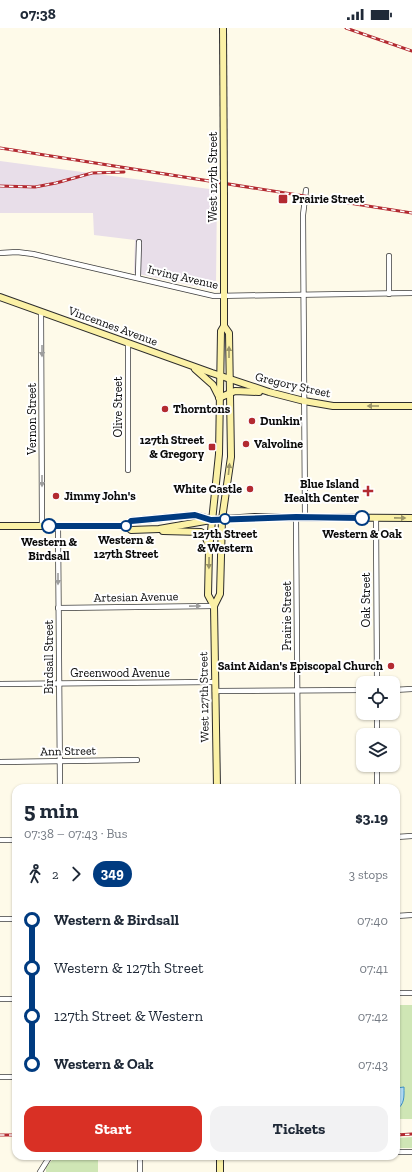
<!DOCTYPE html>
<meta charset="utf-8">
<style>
body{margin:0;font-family:"Zilla Slab",serif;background:#f2f2f3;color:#1f2937;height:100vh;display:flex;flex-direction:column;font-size:15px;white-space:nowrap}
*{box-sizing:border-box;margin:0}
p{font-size:13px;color:#747a83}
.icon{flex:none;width:22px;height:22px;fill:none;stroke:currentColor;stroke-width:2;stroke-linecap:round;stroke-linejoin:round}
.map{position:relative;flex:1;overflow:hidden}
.sheet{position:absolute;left:12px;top:756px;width:388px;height:376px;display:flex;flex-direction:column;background:#fff;border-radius:12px;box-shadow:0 1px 3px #0004}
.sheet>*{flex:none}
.badge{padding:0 8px;border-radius:13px;font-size:14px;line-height:26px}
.buttons{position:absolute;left:356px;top:648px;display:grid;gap:8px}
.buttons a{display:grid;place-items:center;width:44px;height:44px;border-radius:8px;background:#fff;box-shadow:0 1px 3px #0004;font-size:20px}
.map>.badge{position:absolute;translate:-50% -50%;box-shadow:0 0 0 2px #fff}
.legs{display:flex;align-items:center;gap:6px;height:44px;padding:0 12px;font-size:13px}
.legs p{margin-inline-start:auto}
.headline{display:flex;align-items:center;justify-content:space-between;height:68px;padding:0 12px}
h1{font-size:22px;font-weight:800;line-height:30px}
.button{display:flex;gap:8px;margin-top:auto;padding:8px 12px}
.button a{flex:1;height:46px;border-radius:12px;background:#d93025;color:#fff;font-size:16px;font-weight:800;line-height:46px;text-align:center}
.button a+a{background:#f2f2f3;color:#1f2937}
ul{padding:0 12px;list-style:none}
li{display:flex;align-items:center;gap:14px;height:48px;font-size:15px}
li i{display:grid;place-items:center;width:6px;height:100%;margin:0 5px;background:currentColor}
li i::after{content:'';width:10px;height:10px;margin:-5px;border:3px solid;border-radius:50%;background:#fff}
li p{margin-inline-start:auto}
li:first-child i{background:linear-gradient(#0000 50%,currentColor 0)}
li:last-child i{background:linear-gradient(currentColor 50%,#0000 0)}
.status{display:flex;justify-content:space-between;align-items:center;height:28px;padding:0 20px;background:#fff;direction:ltr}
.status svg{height:11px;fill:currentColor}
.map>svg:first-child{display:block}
.industrial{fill:#e8dee9}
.green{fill:#cfe6b5}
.water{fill:#b0daf3;stroke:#3a8fc6}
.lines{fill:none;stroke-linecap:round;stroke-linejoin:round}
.street-casing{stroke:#3d3d3d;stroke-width:6}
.secondary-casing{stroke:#2c2c2c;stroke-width:8}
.street{stroke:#fff;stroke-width:4.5}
.secondary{stroke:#fbf1a6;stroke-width:6}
.rail-casing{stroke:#b32a31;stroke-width:3}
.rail{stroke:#fff;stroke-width:1.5;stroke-dasharray:4.5;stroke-linecap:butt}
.secondary-bridge-casing{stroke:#2c2c2c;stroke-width:8;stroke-linecap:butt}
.secondary-bridge{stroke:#fbf1a6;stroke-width:6}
.oneway{fill:#9d9d9d}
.oneway2{fill:#9b9568}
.line-1-casing{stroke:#fff;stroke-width:9}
.line-1{stroke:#003b80;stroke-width:6}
.poi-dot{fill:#b32a31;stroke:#fff;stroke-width:1.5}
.stop-1-dot{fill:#fff;stroke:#003b80;stroke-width:2}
.labels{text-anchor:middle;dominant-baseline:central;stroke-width:4;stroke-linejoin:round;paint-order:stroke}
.street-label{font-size:12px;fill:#0a0a0a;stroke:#fff}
.poi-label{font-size:12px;font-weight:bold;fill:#0a0a0a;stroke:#fff;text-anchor:start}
.stop-label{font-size:12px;font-weight:bold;fill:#0a0a0a;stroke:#fff}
</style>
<div class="status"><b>07:38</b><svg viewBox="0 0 49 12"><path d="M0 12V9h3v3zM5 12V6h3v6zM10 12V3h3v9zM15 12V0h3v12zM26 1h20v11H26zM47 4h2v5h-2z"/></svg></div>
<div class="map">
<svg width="412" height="1144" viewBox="0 0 412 1144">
<rect width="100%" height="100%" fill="#fefae9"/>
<polygon class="industrial" points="0,133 217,162 216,258 213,262 134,245 135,212 94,207 93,185 0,185"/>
<g class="green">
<rect x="396" y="977" width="16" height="114"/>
<polygon points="412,1109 412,1120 396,1120 396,1110"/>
<polygon points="64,1130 98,1132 98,1144 46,1144 46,1139 53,1131"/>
</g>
<path class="water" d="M404,1059C404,1069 405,1076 396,1082V1060Z"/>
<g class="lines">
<g class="street-casing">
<g id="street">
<polyline points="0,225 17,224 33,226 214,268 412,265"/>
<polyline points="389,228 389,266"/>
<polyline points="138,249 139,214"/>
<polyline points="41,284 42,498"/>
<polyline points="128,442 128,316"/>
<polyline points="296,489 298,760"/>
<polyline points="305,489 303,187 306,162"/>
<polyline points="376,490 377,655"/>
<polyline points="58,498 60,760"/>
<polyline points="58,580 214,578"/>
<polyline points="0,656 215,654"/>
<polyline points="393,662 412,661"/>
<polyline points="215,663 363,662"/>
<polyline points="377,685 377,707"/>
<polyline points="0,734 137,732"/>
<polyline points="377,737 377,760"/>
<polyline points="396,809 412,808"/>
<polyline points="0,812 16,812"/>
<polyline points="396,888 412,887"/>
<polyline points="0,891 16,891"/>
<polyline points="396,965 412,965"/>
<polyline points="0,971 16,971"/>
<polyline points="0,1049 16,1049"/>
<polyline points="396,1124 412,1124"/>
<polyline points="140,1128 140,1144"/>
<polyline points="40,1144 50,1128"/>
</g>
</g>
<g class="secondary-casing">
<g id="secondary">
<polyline points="0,269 212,345 269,364 304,373 333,378 412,378"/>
<polyline points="195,341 213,357 218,367"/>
<polyline points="219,370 235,363 259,364"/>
<polyline points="0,498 126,498 131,493 195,487 210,491"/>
<polyline points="126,498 131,502 159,501 211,492 255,489 412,490"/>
<polyline points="163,503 201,504 206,510 208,516"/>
<polyline points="214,578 208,567 209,522 219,426 221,303 224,298"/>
<polyline points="217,760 214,578 220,566 222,491 231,429 229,305 224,298 224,167"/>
<polyline points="220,1128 220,1144"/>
</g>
</g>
<use href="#street" class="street"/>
<use href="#secondary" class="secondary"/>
<g class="rail-casing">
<g id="rail">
<polyline points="346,0 412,23"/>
<polyline points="0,120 412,185"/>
<polyline points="0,158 35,159 56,155 92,145 124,144"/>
<polyline points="0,1107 16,1107"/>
<polyline points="396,1107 412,1106"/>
</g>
</g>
<use href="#rail" class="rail"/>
<g class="secondary-bridge-casing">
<polyline id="secondary-bridge" points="223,0 224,167"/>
</g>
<use href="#secondary-bridge" class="secondary-bridge"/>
</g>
<defs><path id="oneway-solid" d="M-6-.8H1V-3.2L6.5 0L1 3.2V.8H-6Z"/></defs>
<g class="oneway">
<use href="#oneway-solid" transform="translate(42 323) rotate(90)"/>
<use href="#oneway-solid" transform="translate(42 453) rotate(90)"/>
<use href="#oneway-solid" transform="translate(58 551) rotate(90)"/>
<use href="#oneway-solid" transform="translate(195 578) rotate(-1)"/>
</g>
<g class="oneway2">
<use href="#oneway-solid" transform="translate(229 324) rotate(-90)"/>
<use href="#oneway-solid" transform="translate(373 378) rotate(180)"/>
<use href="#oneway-solid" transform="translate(229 441) rotate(-84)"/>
<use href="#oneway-solid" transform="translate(400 490) rotate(1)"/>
<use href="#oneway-solid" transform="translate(209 535) rotate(91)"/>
</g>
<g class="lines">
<g class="line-1-casing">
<polyline id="line-1" points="49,498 126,498 131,493 195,487 211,492 296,489 362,490"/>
</g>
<use href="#line-1" class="line-1"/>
</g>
<g class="poi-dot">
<rect x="278" y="166" width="10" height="10" rx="2"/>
<circle cx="165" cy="381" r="4"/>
<circle cx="252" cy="393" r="4"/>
<circle cx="246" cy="416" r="4"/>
<rect x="208" y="415" width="8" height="8" rx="2"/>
<circle cx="250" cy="461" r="4"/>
<path d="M366 457h4v4h4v4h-4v4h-4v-4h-4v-4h4z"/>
<circle cx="56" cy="468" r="4"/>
<circle cx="391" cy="638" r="4"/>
</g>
<g class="stop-1-dot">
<circle cx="362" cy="490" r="7"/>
<circle cx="225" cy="491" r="5"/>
<circle cx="49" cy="498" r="7"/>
<circle cx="126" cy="498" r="5"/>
</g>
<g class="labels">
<g class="street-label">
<text transform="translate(213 149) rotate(-90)">West 127th Street</text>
<text transform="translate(183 249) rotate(13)">Irving Avenue</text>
<text transform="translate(113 298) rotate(20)">Vincennes Avenue</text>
<text transform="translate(293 357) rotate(13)">Gregory Street</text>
<text transform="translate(118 379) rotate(-90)">Olive Street</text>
<text transform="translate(32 391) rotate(-90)">Vernon Street</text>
<text transform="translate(136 569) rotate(-1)">Artesian Avenue</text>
<text transform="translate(366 572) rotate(-90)">Oak Street</text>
<text transform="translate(287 588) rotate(-90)">Prairie Street</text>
<text transform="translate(49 629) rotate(-90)">Birdsall Street</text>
<text x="120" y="645">Greenwood Avenue</text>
<text transform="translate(204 669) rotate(-91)">West 127th Street</text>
<text transform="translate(68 723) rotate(-1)">Ann Street</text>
</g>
<g class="poi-label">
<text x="292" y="171">Prairie Street</text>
<text x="173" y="381">Thorntons</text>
<text x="260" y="393">Dunkin'</text>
<text x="204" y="412" text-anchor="end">127th Street<tspan x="204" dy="14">&amp; Gregory</tspan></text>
<text x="254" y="416">Valvoline</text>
<text x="359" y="456" text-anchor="end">Blue Island<tspan x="359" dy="14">Health Center</tspan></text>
<text x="242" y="461" text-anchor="end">White Castle</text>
<text x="64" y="468">Jimmy John's</text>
<text x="383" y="638" text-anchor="end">Saint Aidan's Episcopal Church</text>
</g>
<g class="stop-label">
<text x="225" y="506">127th Street<tspan x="225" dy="14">&amp; Western</tspan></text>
<text x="362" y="506">Western &amp; Oak</text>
<text x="126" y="512">Western &amp;<tspan x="126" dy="14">127th Street</tspan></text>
<text x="49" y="514">Western &amp;<tspan x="49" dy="14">Birdsall</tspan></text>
</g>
</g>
</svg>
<div class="buttons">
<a><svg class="icon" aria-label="locate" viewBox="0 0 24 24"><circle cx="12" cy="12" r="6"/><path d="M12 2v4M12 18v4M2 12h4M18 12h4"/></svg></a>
<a><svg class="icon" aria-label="layers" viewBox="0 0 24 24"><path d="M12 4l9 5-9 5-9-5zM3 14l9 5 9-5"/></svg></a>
</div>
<section class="sheet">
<div class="headline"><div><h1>5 min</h1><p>07:38 – 07:43 · Bus</p></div><b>$3.19</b></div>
<div class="legs"><svg class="icon" aria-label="walk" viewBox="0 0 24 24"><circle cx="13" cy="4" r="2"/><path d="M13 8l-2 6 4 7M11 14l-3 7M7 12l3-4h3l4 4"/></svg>2<svg class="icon" aria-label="forward" viewBox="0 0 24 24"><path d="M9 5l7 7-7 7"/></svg><b class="badge" style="background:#003b80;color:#fff">349</b><p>3 stops</p></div>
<ul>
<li><i style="color:#003b80"></i><b>Western &amp; Birdsall</b><p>07:40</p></li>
<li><i style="color:#003b80"></i><span>Western &amp; 127th Street</span><p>07:41</p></li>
<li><i style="color:#003b80"></i><span>127th Street &amp; Western</span><p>07:42</p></li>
<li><i style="color:#003b80"></i><b>Western &amp; Oak</b><p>07:43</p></li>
</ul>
<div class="button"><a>Start</a><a>Tickets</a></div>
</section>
</div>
